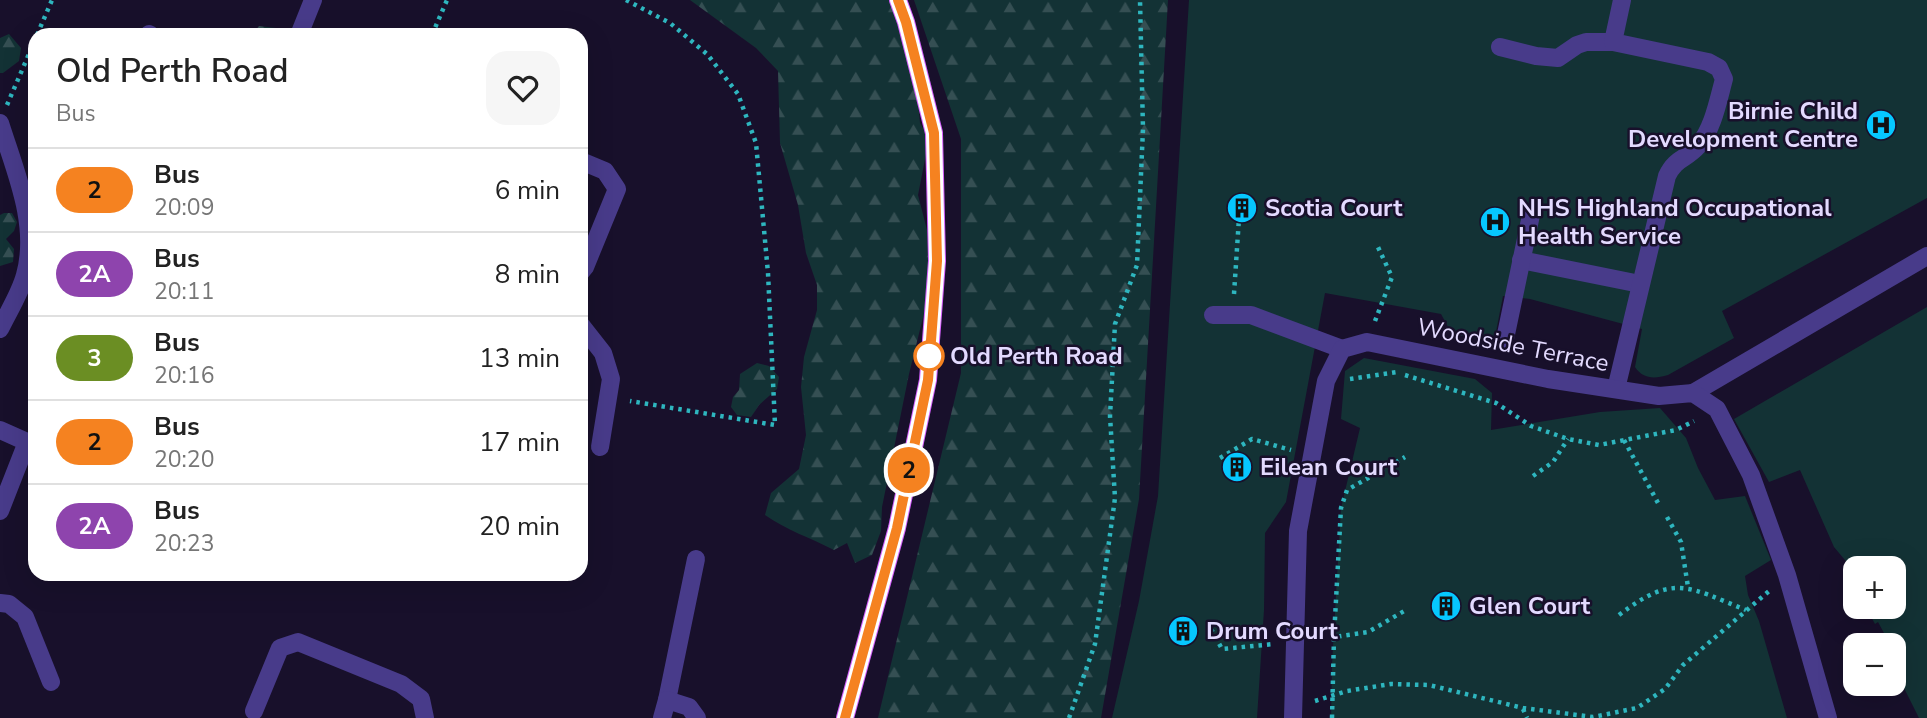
<!DOCTYPE html>
<meta charset="utf-8">
<style>
body{margin:0;font-family:"Nunito Sans",sans-serif;background:#f6f6f6;color:#222;height:100vh;display:flex;flex-direction:column;font-size:26px;white-space:nowrap}
*{box-sizing:border-box;margin:0}
p{font-size:23px;color:#767676}
.icon{flex:none;width:38px;height:38px;fill:none;stroke:currentColor;stroke-width:2;stroke-linecap:round;stroke-linejoin:round}
.map{position:relative;flex:1;overflow:hidden}
.side{position:absolute;left:28px;top:28px;width:560px;height:553px;display:flex;flex-direction:column;background:#fff;border-radius:21px;box-shadow:0 7px 28px #0002}
.side>*{flex:none}
.badge{padding:0 14px;border-radius:23px;font-size:24px;line-height:46px}
.tools{position:absolute;left:1843px;top:556px;display:grid;gap:14px}
.tools a{display:grid;place-items:center;width:63px;height:63px;border-radius:14px;background:#fff;box-shadow:0 7px 28px #0002;font-size:35px}
.map>.badge{position:absolute;translate:-50% -50%;box-shadow:0 0 0 4px #fff}
.round{display:grid;place-items:center;flex:none;width:74px;height:74px;border-radius:21px;background:#f6f6f6}
.overview{display:flex;align-items:center;justify-content:space-between;height:119px;padding:0 28px}
h1{font-size:33px;font-weight:600;line-height:52px}
ul{padding:0;list-style:none}
li{display:flex;align-items:center;gap:21px;height:84px;padding:0 28px;border-top:2px solid #e0e0e0}
li div{flex:1}
li b{display:block;font-size:26px}
li em{font-style:normal}
li .badge{min-width:77px;font-weight:700;text-align:center}
.map>svg:first-child{display:block}
.green{fill:#133235}
.forest{fill:url(#forest-firs)}
.lines{fill:none;stroke-linecap:round;stroke-linejoin:round}
.path{stroke:#2eb6bf;stroke-width:4.5;stroke-dasharray:3.5 5;stroke-linecap:butt}
.minor{stroke:#483b8a;stroke-width:18}
.major{stroke:#d761ff;stroke-width:18}
.line-casing{stroke:#fff;stroke-width:16}
.line{stroke:#f58220;stroke-width:10}
.stop-dot{fill:#fff;stroke:#f58220;stroke-width:3.5}
.labels{text-anchor:middle;dominant-baseline:central;stroke-width:5;stroke-linejoin:round;paint-order:stroke}
.poi-label{font-size:24px;font-weight:bold;fill:#e3daff;stroke:#18102b;text-anchor:start}
.street-label{font-size:24px;fill:#e3daff;stroke:#18102b}
.stop-label{font-size:24px;font-weight:bold;fill:#e3daff;stroke:#18102b;text-anchor:start}
</style>
<div class="map">
<svg width="1927" height="718" viewBox="0 0 1927 718">
<defs>
<pattern id="forest-firs" width="22" height="20" patternUnits="userSpaceOnUse" patternTransform="scale(1.75)"><rect width="22" height="20" fill="#133235"/><path d="M5 1l3.5 6h-7zM16 11l3.5 6h-7z" fill="#354f53"/></pattern>
</defs>
<rect width="100%" height="100%" fill="#18102b"/>
<g class="green">
<path d="M1189,0H1927V198L1722,311L1734,338L1668,375C1654,379 1643,379 1635,367L1642,329L1530,299L1503,296L1494,342L1452,334L1441,314L1325,293L1286,502L1265,533L1264,610L1257,718H1112L1139,601L1158,496Z"/>
<polygon points="1927,307 1927,718 1919,718 1900,680 1906,676 1894,651 1894,646 1891,646 1878,622 1875,624 1869,613 1876,607 1894,607 1894,569 1855,569 1855,572 1834,547 1800,470 1769,482 1734,419"/>
<polygon points="1364,358 1475,379 1492,393 1491,430 1600,412 1660,408 1686,438 1698,468 1715,500 1745,496 1771,560 1745,576 1748,595 1759,621 1787,718 1331,718 1332,664 1341,508 1360,428 1341,419 1345,371"/>
</g>
<g class="forest">
<path d="M690,0H897L917,92L920,123L929,139L918,195L927,230L929,293L909,374L882,507L881,531L872,555L855,563L847,543L834,550C811,538 786,530 765,515L771,493L799,469L806,435L801,387L804,357L817,310V285L806,253L798,205L780,143L778,71L756,48Z"/>
<polygon points="914,0 1168,0 1139,499 1101,718 878,718 961,373 961,139"/>
<polygon points="259,26 276,28 281,35 252,35"/>
<polygon points="9,34 21,48 19,61 3,73 0,73 0,38"/>
<polygon points="4,213 12,213 17,222 14,231 6,239 14,249 13,262 0,266 0,215"/>
<polygon points="757,363 769,366 779,377 777,389 759,405 751,417 737,415 731,407 733,397 739,390 740,374"/>
</g>
<g class="lines">
<g class="path">
<polyline points="626,0 670,23 707,54 738,94 756,143 768,273 775,425 630,401"/>
<polyline points="37,35 52,0"/>
<polyline points="432,35 447,0"/>
<polyline points="7,105 35,40"/>
<polyline points="1234,294 1239,218"/>
<polyline points="1375,321 1392,277 1377,245"/>
<polyline points="1405,375 1496,403 1531,426 1568,439 1599,445 1676,430 1694,421"/>
<polyline points="1350,379 1397,372"/>
<polyline points="1624,440 1658,503"/>
<polyline points="1220,458 1252,439 1291,450"/>
<polyline points="1533,476 1553,462 1568,439"/>
<polyline points="1667,517 1681,542 1688,587"/>
<path d="M1619,615C1674,573 1688,587 1746,610"/>
<polyline points="1211,629 1222,649 1274,644"/>
<polyline points="1334,637 1341,508 1347,490 1405,457"/>
<polyline points="1315,701 1347,691 1391,684 1429,685 1523,708 1593,717 1637,708 1665,689 1683,665 1769,591"/>
<polyline points="1523,709 1527,718"/>
<polyline points="1069,718 1095,644 1115,498 1110,416 1115,324 1137,265 1143,129 1140,0"/>
<polyline points="1332,718 1334,637 1368,632 1406,610"/>
</g>
<g class="minor">
<polyline points="149,34 151,35"/>
<polyline points="299,35 313,0"/>
<polyline points="1500,47 1536,56 1558,58 1577,45 1586,42 1613,42"/>
<path d="M0,123C15,171 39,224 25,275C20,294 8,312 0,329"/>
<polyline points="581,161 605,171 617,189 585,267 581,272"/>
<polyline points="1521,260 1640,284"/>
<polyline points="1213,315 1251,315 1342,349"/>
<polyline points="581,325 603,353 611,379 600,447"/>
<polyline points="1505,339 1531,215"/>
<path d="M1616,389L1667,176C1676,157 1686,160 1698,146C1713,129 1718,101 1724,79L1719,68L1708,62L1613,42L1622,0"/>
<polyline points="1693,393 1927,256"/>
<polyline points="0,430 27,442 0,511"/>
<polyline points="0,603 9,604 25,617 51,682"/>
<polyline points="667,700 696,559"/>
<polyline points="254,711 280,648 298,642 401,684 421,699 425,718"/>
<polyline points="662,718 667,700 689,707 697,718"/>
<polyline points="1293,718 1298,531 1326,381 1342,349 1367,342 1548,379 1659,396 1693,393 1717,409 1751,475 1787,575 1828,718"/>
</g>
<polyline class="major" points="845,718 897,528 928,380 937,261 934,133 906,22 898,0"/>
</g>
<g class="lines">
<g class="line-casing">
<polyline id="line" points="845,718 897,528 928,380 937,261 934,133 906,22 898,0"/>
</g>
<use href="#line" class="line"/>
</g>
<defs>
<g id="hospital-disc" transform="scale(1.575)"><circle r="9.5" fill="#06c7ff" stroke="#18102b"/><path d="M-5-5h3v3.5h4V-5h3V5h-3V1.5h-4V5h-3Z" fill="#111"/></g>
<g id="building-disc" transform="scale(1.575)"><circle r="9.5" fill="#06c7ff" stroke="#18102b"/><path d="M-4-6H4V6H1V3H-1V6H-4ZM-2.5-4.3h1.7v1.8h-1.7ZM.8-4.3h1.7v1.8H.8ZM-2.5-1h1.7V.8h-1.7ZM.8-1h1.7V.8H.8Z" fill="#111"/></g>
</defs>
<g fill-rule="evenodd">
<use href="#hospital-disc" x="1881" y="125"/>
<use href="#building-disc" x="1242" y="208"/>
<use href="#hospital-disc" x="1495" y="222"/>
<use href="#building-disc" x="1237" y="467"/>
<use href="#building-disc" x="1446" y="606"/>
<use href="#building-disc" x="1183" y="631"/>
</g>
<circle class="stop-dot" cx="929" cy="356" r="14"/>
<g class="labels">
<g class="poi-label">
<text x="1858" y="111" text-anchor="end">Birnie Child<tspan x="1858" dy="28">Development Centre</tspan></text>
<text x="1265" y="208">Scotia Court</text>
<text x="1518" y="208">NHS Highland Occupational<tspan x="1518" dy="28">Health Service</tspan></text>
<text x="1260" y="467">Eilean Court</text>
<text x="1469" y="606">Glen Court</text>
<text x="1206" y="631">Drum Court</text>
</g>
<g class="street-label">
<text transform="translate(1513 345) rotate(11)">Woodside Terrace</text>
</g>
<g class="stop-label">
<text x="950" y="356">Old Perth Road</text>
</g>
</g>
</svg>
<div class="tools">
<a>+</a>
<a>−</a>
</div>
<b class="badge" style="left:909px;top:470px;background:#f58220;color:#111">2</b>
<section class="side">
<div class="overview"><div><h1>Old Perth Road</h1><p>Bus</p></div><a class="round"><svg class="icon" aria-label="heart" viewBox="0 0 24 24"><path d="M12 20l-8-8c-3-5 5-10 8-4 3-6 11-1 8 4z"/></svg></a></div>
<ul>
<li><span class="badge" style="background:#f58220;color:#111">2</span><div><b>Bus</b><p>20:09</p></div><em>6 min</em></li>
<li><span class="badge" style="background:#8e44ad;color:#fff">2A</span><div><b>Bus</b><p>20:11</p></div><em>8 min</em></li>
<li><span class="badge" style="background:#6b8e23;color:#fff">3</span><div><b>Bus</b><p>20:16</p></div><em>13 min</em></li>
<li><span class="badge" style="background:#f58220;color:#111">2</span><div><b>Bus</b><p>20:20</p></div><em>17 min</em></li>
<li><span class="badge" style="background:#8e44ad;color:#fff">2A</span><div><b>Bus</b><p>20:23</p></div><em>20 min</em></li>
</ul>
</section>
</div>
